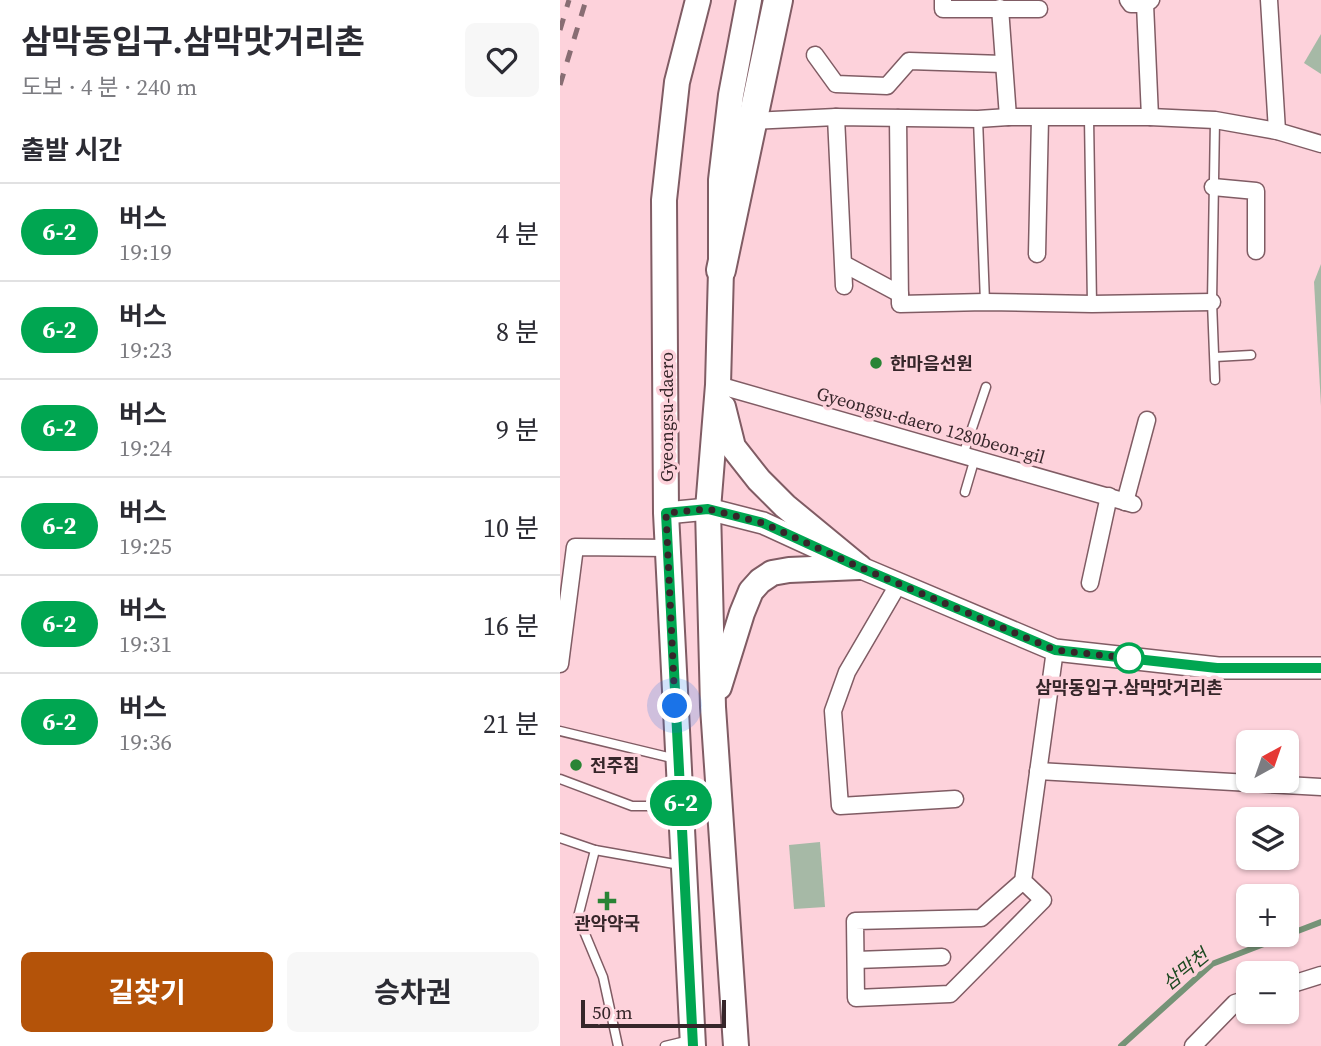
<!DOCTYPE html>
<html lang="ko">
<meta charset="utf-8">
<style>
body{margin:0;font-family:"Source Serif 4","Noto Sans KR",serif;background:#f7f7f7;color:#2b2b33;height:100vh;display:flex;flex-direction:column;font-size:26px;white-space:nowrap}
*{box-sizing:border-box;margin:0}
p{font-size:23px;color:#7c7c81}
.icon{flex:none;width:38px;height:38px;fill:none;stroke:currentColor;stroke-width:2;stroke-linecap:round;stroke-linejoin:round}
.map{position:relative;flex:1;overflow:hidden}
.side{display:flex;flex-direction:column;background:#fff;width:560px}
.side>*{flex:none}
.badge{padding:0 14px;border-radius:23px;font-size:24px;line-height:46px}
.needle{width:46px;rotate:40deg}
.tools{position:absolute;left:676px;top:730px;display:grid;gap:14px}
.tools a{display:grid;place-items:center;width:63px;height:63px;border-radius:10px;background:#fff;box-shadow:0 2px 5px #0004;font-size:35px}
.scale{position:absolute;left:21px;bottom:18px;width:145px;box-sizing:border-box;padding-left:7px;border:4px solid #36262a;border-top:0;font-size:19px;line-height:24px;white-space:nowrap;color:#36262a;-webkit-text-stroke:5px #fdd2db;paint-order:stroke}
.you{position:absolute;width:35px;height:35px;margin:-18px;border:5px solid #fff;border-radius:50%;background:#1a73e8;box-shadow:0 0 0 10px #1a73e833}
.map>.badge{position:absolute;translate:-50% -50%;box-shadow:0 0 0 4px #fff}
h2{padding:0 21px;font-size:26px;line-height:63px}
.round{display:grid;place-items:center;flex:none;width:74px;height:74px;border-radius:10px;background:#f7f7f7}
.head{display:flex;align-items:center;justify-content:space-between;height:119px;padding:0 21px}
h1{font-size:33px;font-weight:700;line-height:52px}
.action{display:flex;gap:14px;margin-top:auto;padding:14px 21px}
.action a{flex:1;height:80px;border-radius:10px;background:#b45309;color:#fff;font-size:28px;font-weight:700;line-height:80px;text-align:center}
.action a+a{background:#f7f7f7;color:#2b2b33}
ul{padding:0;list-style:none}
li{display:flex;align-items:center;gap:21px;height:98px;padding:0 21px;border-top:2px solid #e1e1e2}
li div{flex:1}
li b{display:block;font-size:26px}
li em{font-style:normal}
li .badge{min-width:77px;font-weight:700;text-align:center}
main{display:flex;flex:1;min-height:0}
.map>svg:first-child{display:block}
.green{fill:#a6b9a6}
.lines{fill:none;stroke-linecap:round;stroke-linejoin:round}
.stream{stroke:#769377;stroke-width:6}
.lane-casing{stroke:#805c64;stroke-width:11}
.street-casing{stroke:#805c64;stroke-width:19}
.secondary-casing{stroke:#805c64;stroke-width:24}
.primary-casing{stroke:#805c64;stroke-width:28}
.highway-casing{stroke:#805c64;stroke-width:32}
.lane{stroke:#fff;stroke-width:8}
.street{stroke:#fff;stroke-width:16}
.secondary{stroke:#fff;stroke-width:21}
.primary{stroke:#fff;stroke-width:24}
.highway{stroke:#fff;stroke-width:28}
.rail{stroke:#886d73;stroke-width:5;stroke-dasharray:12 12;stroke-linecap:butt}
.line-casing{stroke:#fff;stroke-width:16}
.line{stroke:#00a651;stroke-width:10}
.walk{stroke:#36262a;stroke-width:7;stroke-dasharray:0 12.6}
.poi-dot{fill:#298435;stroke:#fdd2db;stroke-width:2.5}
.stop-dot{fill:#fff;stroke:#00a651;stroke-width:3.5}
.labels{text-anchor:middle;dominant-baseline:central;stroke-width:7;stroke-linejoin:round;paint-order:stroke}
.poi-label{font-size:18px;font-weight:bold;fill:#36262a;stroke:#fdd2db;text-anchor:start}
.street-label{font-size:18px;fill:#36262a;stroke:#fdd2db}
.stop-label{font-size:18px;font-weight:bold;fill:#36262a;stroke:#fdd2db}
.water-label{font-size:19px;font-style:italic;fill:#1d4921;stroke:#fdd2db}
</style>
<main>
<section class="side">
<div class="head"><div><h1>삼막동입구.삼막맛거리촌</h1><p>도보 · 4 분 · 240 m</p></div><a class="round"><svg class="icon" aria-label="heart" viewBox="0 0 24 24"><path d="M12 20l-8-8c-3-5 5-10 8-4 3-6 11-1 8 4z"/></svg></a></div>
<h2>출발 시간</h2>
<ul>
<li><span class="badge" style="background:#00a651;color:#fff">6-2</span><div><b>버스</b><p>19:19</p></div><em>4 분</em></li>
<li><span class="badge" style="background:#00a651;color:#fff">6-2</span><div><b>버스</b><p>19:23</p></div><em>8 분</em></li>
<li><span class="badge" style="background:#00a651;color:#fff">6-2</span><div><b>버스</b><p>19:24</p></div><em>9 분</em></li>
<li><span class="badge" style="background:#00a651;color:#fff">6-2</span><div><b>버스</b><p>19:25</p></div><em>10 분</em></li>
<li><span class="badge" style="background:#00a651;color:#fff">6-2</span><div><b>버스</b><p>19:31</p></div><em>16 분</em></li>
<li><span class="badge" style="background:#00a651;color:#fff">6-2</span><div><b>버스</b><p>19:36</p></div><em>21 분</em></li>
</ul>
<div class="action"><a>길찾기</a><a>승차권</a></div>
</section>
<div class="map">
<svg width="761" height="1046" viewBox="0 0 761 1046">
<rect width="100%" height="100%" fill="#fdd2db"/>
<g class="green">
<polygon points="761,34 761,74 744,63"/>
<polygon points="761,264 761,406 754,282"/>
<polygon points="260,842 265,907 234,909 229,845"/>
</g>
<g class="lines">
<polyline class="stream" points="561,1046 652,964 761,922"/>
<g class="lane-casing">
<g id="lane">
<polyline points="529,118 532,304"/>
<polyline points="418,119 425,302"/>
<polyline points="655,357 691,355"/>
<polyline points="655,380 652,302 655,120"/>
<polyline points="403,455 426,387"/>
<polyline points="405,492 415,458"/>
<polyline points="0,731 116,759"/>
<polyline points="0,779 72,806 118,806"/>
<polyline points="0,838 35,850 120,865"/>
<polyline points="35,850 18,917 43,977 58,1046"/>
<polyline points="105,1046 130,1040"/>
</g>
</g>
<g class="street-casing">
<g id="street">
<polyline points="383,0 383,9 479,9"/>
<polyline points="568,0 571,4 585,4 591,0"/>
<polyline points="709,0 717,131"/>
<polyline points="585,4 590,117"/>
<polyline points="440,8 448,117"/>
<polyline points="255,55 276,84 327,86 349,61 443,64"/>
<polyline points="276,117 284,286"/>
<polyline points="338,118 340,304 425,302 532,304 652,302"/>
<polyline points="192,121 276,117 418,119 448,117 590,117 655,120 717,131 761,144"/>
<polyline points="653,187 696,191 696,251"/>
<polyline points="477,254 480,118"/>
<polyline points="284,264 340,294"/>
<polyline points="158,385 573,504"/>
<polyline points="565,502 587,420"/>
<polyline points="339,583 287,672 273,711 280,806 395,799"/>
<polyline points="530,583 549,496"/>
<polyline points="0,664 15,547 108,548"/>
<polyline points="478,771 761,787"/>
<polyline points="463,881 421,918 295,921 296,998 390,994 483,900 463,881 495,650"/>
<polyline points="296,960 382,957"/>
<polyline points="726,986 761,975"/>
<polyline points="633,1046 675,1003 688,999"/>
</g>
</g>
<g class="secondary-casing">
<polyline id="secondary" points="106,513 148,509 203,523 299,567 495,650 658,668 761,668"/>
</g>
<g class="primary-casing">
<g id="primary">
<polyline points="163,407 173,447 199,480 225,506 299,567"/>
<polyline points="159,687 182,613 191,591 200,581 212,573 229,570 299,567"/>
<polyline points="133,1046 106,513 104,200 117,82 138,0"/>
<polyline points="176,1046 153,707 148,509 158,385 161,270 161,180 171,95 189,0"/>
</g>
</g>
<g class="highway-casing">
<polyline id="highway" points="161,270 218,0"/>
</g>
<use href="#lane" class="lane"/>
<use href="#street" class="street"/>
<use href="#secondary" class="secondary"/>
<use href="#primary" class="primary"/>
<use href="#highway" class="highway"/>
<g class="rail">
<polyline points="0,30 9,0"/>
<polyline points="0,85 26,0"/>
</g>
</g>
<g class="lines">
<g class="line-casing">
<polyline id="line" points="133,1046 106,513 148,509 203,523 299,567 495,650 657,668 761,668"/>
</g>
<use href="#line" class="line"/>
<polyline class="walk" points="115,706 106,513 148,509 203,523 299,567 495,650 576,659 569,658"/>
</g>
<g class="poi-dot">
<circle cx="316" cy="363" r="7"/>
<circle cx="16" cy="765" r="7"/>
<path d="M43.5 890.5h7v7h7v7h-7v7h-7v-7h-7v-7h7z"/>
</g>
<circle class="stop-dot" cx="569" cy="658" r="14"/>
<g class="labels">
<g class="poi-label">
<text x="330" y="363">한마음선원</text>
<text x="30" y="765">전주집</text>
<text x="47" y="923" text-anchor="middle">관악약국</text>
</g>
<g class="street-label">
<text transform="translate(106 417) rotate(-90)">Gyeongsu-daero</text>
<text transform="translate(371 425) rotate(16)">Gyeongsu-daero 1280beon-gil</text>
</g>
<g class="stop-label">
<text x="569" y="687">삼막동입구.삼막맛거리촌</text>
</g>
<g class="water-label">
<text transform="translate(625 969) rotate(-39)">삼막천</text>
</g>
</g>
</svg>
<div class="tools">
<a><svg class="needle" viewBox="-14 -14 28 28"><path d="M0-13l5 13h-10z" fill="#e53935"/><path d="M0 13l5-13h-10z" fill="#7c7c81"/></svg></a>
<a><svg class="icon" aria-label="layers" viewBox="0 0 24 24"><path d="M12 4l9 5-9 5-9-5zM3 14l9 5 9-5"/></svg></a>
<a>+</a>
<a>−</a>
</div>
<div class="scale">50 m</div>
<div class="you" style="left:115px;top:706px"></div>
<b class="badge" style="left:121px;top:803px;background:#00a651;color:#fff">6-2</b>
</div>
</main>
